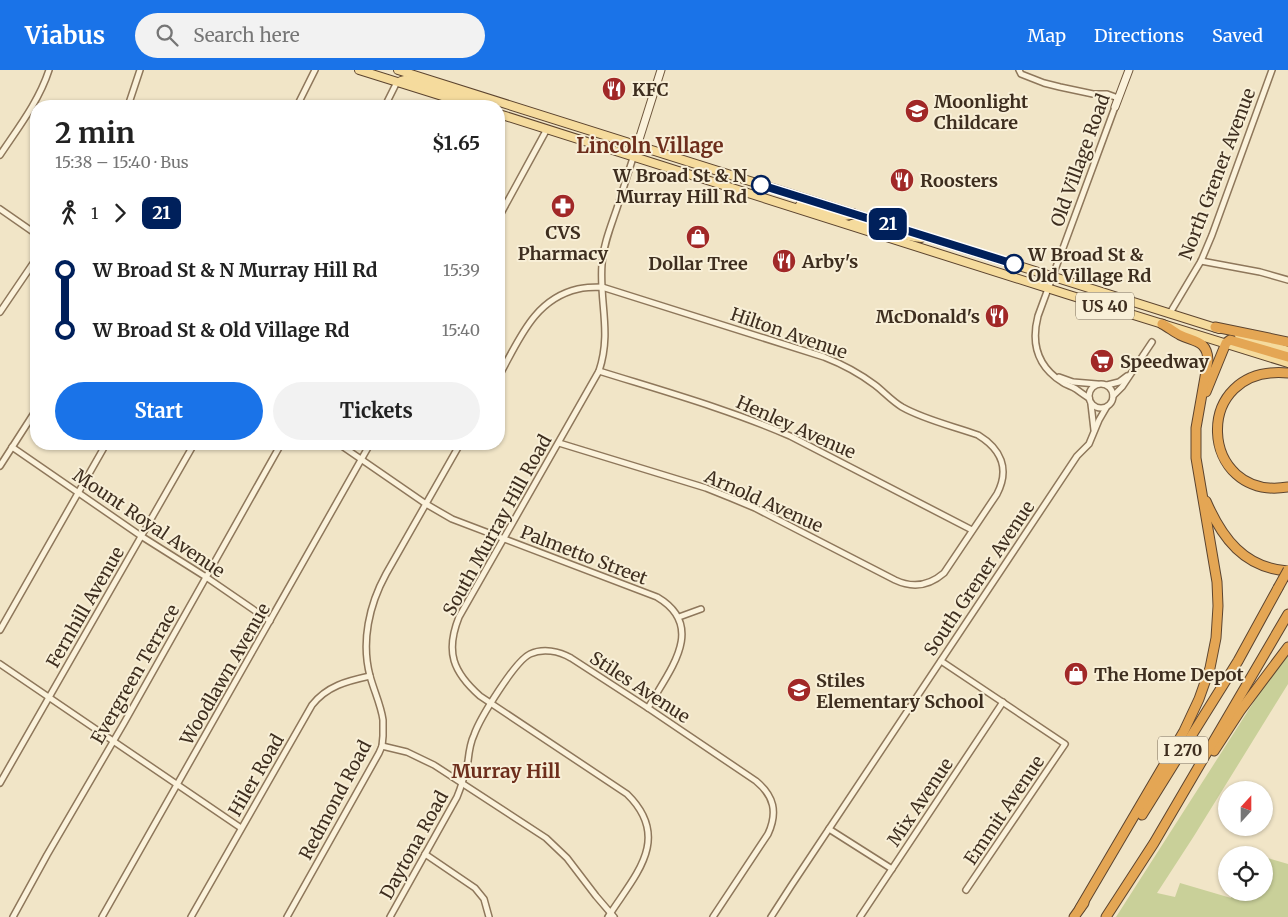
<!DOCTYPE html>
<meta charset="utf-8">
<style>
body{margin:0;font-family:Merriweather,serif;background:#f2f2f2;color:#222;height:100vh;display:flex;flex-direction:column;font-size:19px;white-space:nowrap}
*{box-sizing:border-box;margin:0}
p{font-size:16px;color:#767676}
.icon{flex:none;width:28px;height:28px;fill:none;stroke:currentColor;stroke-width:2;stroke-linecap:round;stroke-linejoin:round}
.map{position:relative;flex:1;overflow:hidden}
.panel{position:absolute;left:30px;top:30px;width:475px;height:350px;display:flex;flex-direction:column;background:#fff;border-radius:20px;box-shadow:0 1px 4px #0004}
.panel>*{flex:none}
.badge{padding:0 10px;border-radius:8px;font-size:18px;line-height:32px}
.needle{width:32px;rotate:21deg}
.controls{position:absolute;left:1218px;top:711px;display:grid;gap:10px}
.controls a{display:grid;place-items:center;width:55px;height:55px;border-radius:50%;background:#fff;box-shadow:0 1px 4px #0004;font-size:25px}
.map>.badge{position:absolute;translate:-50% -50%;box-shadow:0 0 0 2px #fff}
.legs{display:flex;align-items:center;gap:8px;height:55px;padding:0 25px;font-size:16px}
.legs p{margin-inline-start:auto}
.head{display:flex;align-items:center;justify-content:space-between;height:85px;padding:0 25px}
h1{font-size:28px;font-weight:700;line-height:38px}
.button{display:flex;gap:10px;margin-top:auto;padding:10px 25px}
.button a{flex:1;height:58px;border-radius:30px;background:#1a73e8;color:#fff;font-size:20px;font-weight:700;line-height:58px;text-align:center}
.button a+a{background:#f2f2f2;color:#222}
ul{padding:0 25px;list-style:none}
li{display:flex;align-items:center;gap:18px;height:60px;font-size:19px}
li i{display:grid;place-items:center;width:8px;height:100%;margin:0 6px;background:currentColor}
li i::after{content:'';width:12px;height:12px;margin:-6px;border:4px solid;border-radius:50%;background:#fff}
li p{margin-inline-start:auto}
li:first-child i{background:linear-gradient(#0000 50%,currentColor 0)}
li:last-child i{background:linear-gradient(currentColor 50%,#0000 0)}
header{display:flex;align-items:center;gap:30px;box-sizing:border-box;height:70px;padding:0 25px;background:#1a73e8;color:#fff}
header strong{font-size:24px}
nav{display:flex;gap:28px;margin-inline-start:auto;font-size:18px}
.search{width:350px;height:45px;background:#f2f2f2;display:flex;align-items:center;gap:12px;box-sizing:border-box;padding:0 18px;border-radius:28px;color:#767676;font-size:19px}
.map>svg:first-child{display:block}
.green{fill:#c9d099}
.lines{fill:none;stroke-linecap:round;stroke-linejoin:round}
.street-casing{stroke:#8e775b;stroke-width:8}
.secondary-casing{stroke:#70583e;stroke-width:9}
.primary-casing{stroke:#5c442f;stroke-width:10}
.highway-casing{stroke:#5c442f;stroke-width:11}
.street{stroke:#fbf2db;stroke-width:5}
.secondary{stroke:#fbf2db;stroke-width:7}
.primary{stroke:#f5db9d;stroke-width:8}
.highway{stroke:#e4a654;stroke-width:9}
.highway-bridge-casing{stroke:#5c442f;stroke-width:11;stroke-linecap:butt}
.highway-bridge{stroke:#e4a654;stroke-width:9}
.line-1-casing{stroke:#fff;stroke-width:11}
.line-1{stroke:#00205b;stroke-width:8}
.stop-1-dot{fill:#fff;stroke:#00205b;stroke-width:2.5}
.labels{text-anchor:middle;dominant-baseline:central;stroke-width:4;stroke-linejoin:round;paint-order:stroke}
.shield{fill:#f8efd7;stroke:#766856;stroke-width:1}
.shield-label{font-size:16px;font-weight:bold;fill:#3e2e1f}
.poi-label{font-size:18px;font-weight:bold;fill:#3e2e1f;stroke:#f8efd7;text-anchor:start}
.street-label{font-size:18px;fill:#3e2e1f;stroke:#f8efd7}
.stop-label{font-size:18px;font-weight:bold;fill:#3e2e1f;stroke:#f8efd7;text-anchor:end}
.neighbourhood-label{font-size:19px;font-weight:bold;fill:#6d2e1c;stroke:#f8efd7}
.quarter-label{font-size:20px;font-weight:bold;fill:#6d2e1c;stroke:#f8efd7}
</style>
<header>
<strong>Viabus</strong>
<div class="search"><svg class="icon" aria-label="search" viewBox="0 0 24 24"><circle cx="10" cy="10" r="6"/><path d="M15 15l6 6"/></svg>Search here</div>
<nav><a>Map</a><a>Directions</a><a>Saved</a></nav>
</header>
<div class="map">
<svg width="1288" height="847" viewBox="0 0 1288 847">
<rect width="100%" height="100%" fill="#f1e5c7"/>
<polygon class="green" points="1288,581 1288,614 1194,766 1157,823 1175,827 1180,813 1231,828 1234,823 1264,822 1264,787 1288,794 1288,847 1116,847 1271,605"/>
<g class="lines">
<g class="street-casing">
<g id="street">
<polyline points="1019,0 1021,4 1044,13 1060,17 1093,24 1107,24 1118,28"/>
<polyline points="128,36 140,0"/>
<polyline points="297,36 315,0"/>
<polyline points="385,36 397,12"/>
<path d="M0,85C18,58 39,31 49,0"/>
<polyline points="0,139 36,164"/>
<polyline points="499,147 547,59"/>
<polyline points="1201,191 1260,202 1288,210"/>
<polyline points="0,242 36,189"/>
<polyline points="1170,243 1201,191 1212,165 1272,0"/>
<path d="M599,301C663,321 728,339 790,366L972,460"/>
<path d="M499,306C519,270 534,229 578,219C586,217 594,217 602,217L824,287C842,294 859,303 875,315C884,322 892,331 902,337C925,350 953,356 978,365C1001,379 1010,399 997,424L944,503C929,516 912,518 895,510L755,438L731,428L706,418L559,373"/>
<polyline points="1059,307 1073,312 1097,314"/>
<circle cx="1101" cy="326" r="12"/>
<polyline points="1107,315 1119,312 1127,306"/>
<polyline points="1113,326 1122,317 1152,272"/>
<path d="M1089,328C1084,325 1080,322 1076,319C1071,316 1066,315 1062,312C1037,296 1031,273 1038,246L1115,37"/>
<polyline points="1091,334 1094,360"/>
<path d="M339,374L426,434L452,449L657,527C708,557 668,602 648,638"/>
<polyline points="12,377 141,466 206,507 270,551"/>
<polyline points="0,396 36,340"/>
<polyline points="679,547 701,539"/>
<polyline points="0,560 106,374"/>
<polyline points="941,591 1065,674 966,820"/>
<polyline points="0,594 241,758"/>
<polyline points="382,676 407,682 434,695 546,768 567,788 596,826 614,847"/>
<polyline points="0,713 194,374"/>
<polyline points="829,759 892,799"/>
<polyline points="425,784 475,818 484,829 489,847"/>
<polyline points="13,847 47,785 124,653 281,374"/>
<polyline points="102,847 370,374"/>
<path d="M191,847L312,635C327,616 347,611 370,606"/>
<path d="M287,847L379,683L382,676L383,666V650C381,635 374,621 370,606C361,572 369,535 386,504L460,374"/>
<path d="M390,847L457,727C462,715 465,704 468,691C469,682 470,673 474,665C480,648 515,591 530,584C543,578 559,581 571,588L648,638L756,711C774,726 778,742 768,764L713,847"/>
<path d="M608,847C634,806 673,769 627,724L480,626C453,602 445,582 459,547L599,301C612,262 599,232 602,194C603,175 611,156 617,138C624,117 630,96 637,76"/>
<polyline points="771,847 791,816 1077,386 1089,374 1099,350 1106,338"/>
<polyline points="860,847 1003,632"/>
</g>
</g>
<g class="secondary-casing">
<g id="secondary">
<polyline points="1115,37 1129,0"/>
<polyline points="637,76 661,0"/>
</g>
</g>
<g class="primary-casing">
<g id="primary">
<polyline points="359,0 474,36"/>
<polyline points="398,0 1219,259"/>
<polyline points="401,11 405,10 414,11 474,30 484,28"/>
<polyline points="499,44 1066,224 1288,293"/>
<polyline points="800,135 822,140 844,146 850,145 853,143"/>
<path d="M852,154C872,151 899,167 921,168"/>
<polyline points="1239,265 1288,281"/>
</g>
</g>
<g class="highway-casing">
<g id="highway">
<polyline points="1215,257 1288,272"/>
<path d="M1288,303C1190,294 1198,432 1288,417"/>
<polyline points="1206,322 1226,273 1230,270 1288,287"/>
<path d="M1206,431C1222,468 1244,498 1288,501"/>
<polyline points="1214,681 1240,641 1288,577"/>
<polyline points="1142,745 1238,591 1278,518"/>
<path d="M1080,838L1184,661L1199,629L1210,598L1216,568L1218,536L1217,512L1196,388V358L1208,290C1207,270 1194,272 1180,265C1174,262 1168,257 1162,254"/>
<polyline points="1074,847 1084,833"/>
<polyline points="1106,847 1154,773 1288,544"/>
</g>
</g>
<use href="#street" class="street"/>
<use href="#secondary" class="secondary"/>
<use href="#primary" class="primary"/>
<use href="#highway" class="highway"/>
<g class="highway-bridge-casing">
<polyline id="highway-bridge" points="1278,518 1288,500"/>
</g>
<use href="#highway-bridge" class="highway-bridge"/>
</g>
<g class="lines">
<g class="line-1-casing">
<polyline id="line-1" points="761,115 1014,194"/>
</g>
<use href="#line-1" class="line-1"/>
</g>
<defs>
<g id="restaurant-disc" transform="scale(1.25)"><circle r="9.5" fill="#a12827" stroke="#f8efd7"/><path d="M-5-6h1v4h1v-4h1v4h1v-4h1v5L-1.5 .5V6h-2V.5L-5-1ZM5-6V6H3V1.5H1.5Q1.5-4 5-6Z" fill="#fff"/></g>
<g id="school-disc" transform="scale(1.25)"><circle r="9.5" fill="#a12827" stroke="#f8efd7"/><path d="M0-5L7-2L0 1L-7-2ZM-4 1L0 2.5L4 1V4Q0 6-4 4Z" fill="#fff"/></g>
<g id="pharmacy-disc" transform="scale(1.25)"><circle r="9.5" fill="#a12827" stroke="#f8efd7"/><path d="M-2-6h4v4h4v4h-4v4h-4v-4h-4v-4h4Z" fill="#fff"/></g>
<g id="shop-disc" transform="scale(1.25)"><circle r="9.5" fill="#a12827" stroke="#f8efd7"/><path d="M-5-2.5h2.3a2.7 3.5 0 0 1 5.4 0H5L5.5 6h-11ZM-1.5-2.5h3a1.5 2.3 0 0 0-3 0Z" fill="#fff"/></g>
<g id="supermarket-disc" transform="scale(1.25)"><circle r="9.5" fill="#a12827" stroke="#f8efd7"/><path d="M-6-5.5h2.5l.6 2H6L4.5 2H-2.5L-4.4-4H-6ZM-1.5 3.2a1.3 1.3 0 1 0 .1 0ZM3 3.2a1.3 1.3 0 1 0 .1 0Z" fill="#fff"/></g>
</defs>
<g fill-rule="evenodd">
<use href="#restaurant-disc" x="614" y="19"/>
<use href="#school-disc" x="917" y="41"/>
<use href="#restaurant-disc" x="902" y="110"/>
<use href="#pharmacy-disc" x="563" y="136"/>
<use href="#shop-disc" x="698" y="167"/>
<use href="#restaurant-disc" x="784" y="191"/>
<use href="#restaurant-disc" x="997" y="246"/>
<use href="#supermarket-disc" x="1102" y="291"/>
<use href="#shop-disc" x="1076" y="604"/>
<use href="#school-disc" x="799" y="620"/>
</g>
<g class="stop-1-dot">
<circle cx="761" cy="115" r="9"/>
<circle cx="1014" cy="194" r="9"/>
</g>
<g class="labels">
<g class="shield">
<rect x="1076" y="222.5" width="58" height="27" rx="4"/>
<rect x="1158" y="666.5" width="50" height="27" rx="4"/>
</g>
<g class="shield-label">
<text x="1105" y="236">US 40</text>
<text x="1183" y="680">I 270</text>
</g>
<g class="poi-label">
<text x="632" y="19">KFC</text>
<text x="934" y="31">Moonlight<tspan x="934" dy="21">Childcare</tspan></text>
<text x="920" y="110">Roosters</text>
<text x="563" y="162" text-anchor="middle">CVS<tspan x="563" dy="21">Pharmacy</tspan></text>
<text x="802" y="191">Arby's</text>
<text x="698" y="193" text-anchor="middle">Dollar Tree</text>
<text x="980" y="246" text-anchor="end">McDonald's</text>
<text x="1120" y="291">Speedway</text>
<text x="1094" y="604">The Home Depot</text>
<text x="816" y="610">Stiles<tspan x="816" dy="21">Elementary School</tspan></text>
</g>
<g class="street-label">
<text transform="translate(1080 90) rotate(-70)">Old Village Road</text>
<text transform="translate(1217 104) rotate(-69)">North Grener Avenue</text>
<text transform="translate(789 263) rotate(19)">Hilton Avenue</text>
<text transform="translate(796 357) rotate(24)">Henley Avenue</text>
<text transform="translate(764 431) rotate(24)">Arnold Avenue</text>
<text transform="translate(149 453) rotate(34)">Mount Royal Avenue</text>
<text transform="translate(497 455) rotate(-61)">South Murray Hill Road</text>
<text transform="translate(584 485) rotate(21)">Palmetto Street</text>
<text transform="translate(979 508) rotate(-56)">South Grener Avenue</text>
<text transform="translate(85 537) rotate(-60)">Fernhill Avenue</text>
<text transform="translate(135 604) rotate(-60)">Evergreen Terrace</text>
<text transform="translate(225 604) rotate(-60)">Woodlawn Avenue</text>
<text transform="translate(640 617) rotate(33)">Stiles Avenue</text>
<text transform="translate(256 705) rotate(-60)">Hiler Road</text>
<text transform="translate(335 730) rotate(-62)">Redmond Road</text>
<text transform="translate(920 732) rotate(-56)">Mix Avenue</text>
<text transform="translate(1004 740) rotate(-56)">Emmit Avenue</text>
<text transform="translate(414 775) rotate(-61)">Daytona Road</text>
</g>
<g class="stop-label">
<text x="747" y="105">W Broad St &amp; N<tspan x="747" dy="21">Murray Hill Rd</tspan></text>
<text x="1028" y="184" text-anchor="start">W Broad St &amp;<tspan x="1028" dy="21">Old Village Rd</tspan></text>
</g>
<g class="neighbourhood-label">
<text x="506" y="701">Murray Hill</text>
</g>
<g class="quarter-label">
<text x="650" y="75">Lincoln Village</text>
</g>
</g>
</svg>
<div class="controls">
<a><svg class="needle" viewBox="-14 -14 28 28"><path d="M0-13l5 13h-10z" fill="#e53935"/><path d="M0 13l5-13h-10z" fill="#767676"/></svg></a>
<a><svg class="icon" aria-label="locate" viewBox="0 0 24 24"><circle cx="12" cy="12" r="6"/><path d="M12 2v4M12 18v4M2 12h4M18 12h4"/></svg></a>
</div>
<b class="badge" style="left:888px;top:154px;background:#00205b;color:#fff">21</b>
<section class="panel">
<div class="head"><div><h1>2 min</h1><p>15:38 – 15:40 · Bus</p></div><b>$1.65</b></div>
<div class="legs"><svg class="icon" aria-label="walk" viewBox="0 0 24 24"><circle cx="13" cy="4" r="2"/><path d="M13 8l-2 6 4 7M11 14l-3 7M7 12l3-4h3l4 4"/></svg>1<svg class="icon" aria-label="forward" viewBox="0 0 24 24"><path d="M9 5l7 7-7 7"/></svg><b class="badge" style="background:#00205b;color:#fff">21</b></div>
<ul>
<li><i style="color:#00205b"></i><b>W Broad St &amp; N Murray Hill Rd</b><p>15:39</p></li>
<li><i style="color:#00205b"></i><b>W Broad St &amp; Old Village Rd</b><p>15:40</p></li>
</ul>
<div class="button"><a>Start</a><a>Tickets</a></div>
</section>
</div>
